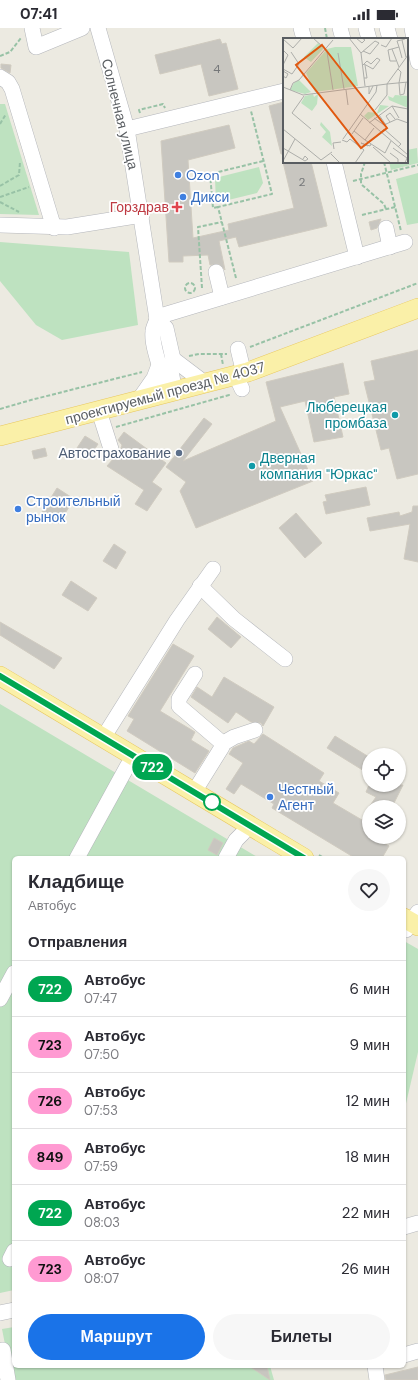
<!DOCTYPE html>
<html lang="ru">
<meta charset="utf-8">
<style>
body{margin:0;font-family:"DM Sans",sans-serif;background:#f7f7f7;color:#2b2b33;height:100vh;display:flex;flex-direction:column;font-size:15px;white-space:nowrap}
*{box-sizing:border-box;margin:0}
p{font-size:13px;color:#7c7c81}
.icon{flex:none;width:22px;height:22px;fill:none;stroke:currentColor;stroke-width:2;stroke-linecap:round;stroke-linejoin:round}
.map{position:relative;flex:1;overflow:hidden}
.details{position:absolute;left:12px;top:828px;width:394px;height:512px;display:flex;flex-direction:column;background:#fff;border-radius:6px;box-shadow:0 1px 3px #0004}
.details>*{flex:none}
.badge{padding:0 8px;border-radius:13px;font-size:14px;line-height:26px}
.buttons{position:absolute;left:362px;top:720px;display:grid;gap:8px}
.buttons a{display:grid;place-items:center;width:44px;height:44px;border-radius:50%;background:#fff;box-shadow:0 1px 3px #0004;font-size:20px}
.map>.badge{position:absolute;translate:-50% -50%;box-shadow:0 0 0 2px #fff}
h2{padding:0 16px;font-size:15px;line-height:36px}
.round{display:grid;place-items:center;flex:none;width:42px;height:42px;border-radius:21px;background:#f7f7f7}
.summary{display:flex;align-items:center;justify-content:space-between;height:68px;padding:0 16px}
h1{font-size:19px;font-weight:600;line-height:30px}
.action{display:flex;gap:8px;margin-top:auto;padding:8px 16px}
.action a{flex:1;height:46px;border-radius:24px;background:#1a73e8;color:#fff;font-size:16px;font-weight:600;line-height:46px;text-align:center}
.action a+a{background:#f7f7f7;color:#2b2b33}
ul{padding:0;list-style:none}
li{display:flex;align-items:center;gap:12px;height:56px;padding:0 16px;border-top:1px solid #e1e1e2}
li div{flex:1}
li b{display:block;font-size:15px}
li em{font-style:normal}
li .badge{min-width:44px;font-weight:700;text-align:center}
.status{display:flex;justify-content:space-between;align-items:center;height:28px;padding:0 20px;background:#fff;direction:ltr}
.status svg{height:11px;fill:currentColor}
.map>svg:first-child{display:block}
.green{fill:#bee2c0}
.building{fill:#c8c6c0;stroke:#d0cbc0}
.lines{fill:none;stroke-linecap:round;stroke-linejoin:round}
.minor-casing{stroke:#b4b6bb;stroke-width:16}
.major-casing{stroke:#e8c75d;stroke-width:20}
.path{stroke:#98c2a6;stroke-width:2;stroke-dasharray:4 2;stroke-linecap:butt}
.minor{stroke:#fff;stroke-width:15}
.major{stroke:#faf0a8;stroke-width:19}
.line-casing{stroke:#fff;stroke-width:9}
.line{stroke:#00a651;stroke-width:6}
.shop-dot{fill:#3f7fe0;stroke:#fff;stroke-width:1.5}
.health-dot{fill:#e0444e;stroke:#fff;stroke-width:1.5}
.culture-dot{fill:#0f9aa8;stroke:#fff;stroke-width:1.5}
.service-dot{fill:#5c6f8a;stroke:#fff;stroke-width:1.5}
.stop-dot{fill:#fff;stroke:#00a651;stroke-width:2}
.labels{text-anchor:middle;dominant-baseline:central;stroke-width:3.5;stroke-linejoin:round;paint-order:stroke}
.number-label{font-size:12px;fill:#757779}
.street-label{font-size:14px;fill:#595d61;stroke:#fff}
.shop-label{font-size:14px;fill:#366cbe;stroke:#fff;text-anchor:start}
.health-label{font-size:14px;fill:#be3a42;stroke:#fff;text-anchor:end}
.culture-label{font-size:14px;fill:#0d838f;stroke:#fff;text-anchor:end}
.service-label{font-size:14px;fill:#4e5e75;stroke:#fff;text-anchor:end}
.inset-road{fill:none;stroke:#adaeaa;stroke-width:1}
.view{fill:#e15910;fill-opacity:0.15;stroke:#e15910;stroke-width:2}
.inset-edge{fill:none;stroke:#595d61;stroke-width:2}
</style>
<div class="status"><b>07:41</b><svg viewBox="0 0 49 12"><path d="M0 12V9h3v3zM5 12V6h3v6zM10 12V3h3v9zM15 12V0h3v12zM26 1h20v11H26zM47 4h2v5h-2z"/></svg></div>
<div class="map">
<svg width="418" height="1352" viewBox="0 0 418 1352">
<rect width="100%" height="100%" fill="#eceae1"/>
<g class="green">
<polygon points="0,76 5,76 39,187 0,186"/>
<polygon points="417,120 418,135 391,142 389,134 407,134 407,122"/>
<polygon points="259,139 263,155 257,165 216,175 215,150"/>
<polygon points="418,145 418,195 407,197 396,151"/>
<polygon points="0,214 129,224 138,297 62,312 36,297 0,253"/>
<polygon points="0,676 259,830 14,830 14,1262 0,1265"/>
<polygon points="404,913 418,921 418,1024 404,1084"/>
<polygon points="14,1299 14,1338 270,1338 274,1352 12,1352 2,1301"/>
</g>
<g class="building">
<polygon points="220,11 222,16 226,15 238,61 209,68 201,36 160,46 155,27"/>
<polygon points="1,36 11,37 10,45 1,40"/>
<polygon points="284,74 284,126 281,126 269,78"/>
<polygon points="229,97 235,120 188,132 193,210 229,202 228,196 294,180 283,134 311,134 327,198 239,219 236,209 219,213 225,242 219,236 210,237 208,227 183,228 183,234 169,234 161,113"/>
<polygon points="381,191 377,200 371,202 369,194"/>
<polygon points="418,322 418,446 397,451 389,420 381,422 364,354 375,352 371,333"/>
<polygon points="343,335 349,366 334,369 343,409 314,414 305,373 280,379 313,453 196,500 180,463 186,454 166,439 204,390 212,396 183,433 276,393 266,354"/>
<polygon points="124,404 166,435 152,454 162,461 147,483 135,476 144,462 107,438 120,423 122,417 118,412"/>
<polygon points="85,408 98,416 90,428 77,420"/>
<polygon points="45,420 47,428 34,431 32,423"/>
<polygon points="366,459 370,477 326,486 323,474 327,473 325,467"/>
<polygon points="57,460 74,471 59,495 42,484"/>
<polygon points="413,478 418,478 418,534 404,531 410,496 370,503 367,490 399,484 400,488 412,484"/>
<polygon points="296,485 322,515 305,530 279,500"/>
<polygon points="114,516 126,524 116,541 103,533"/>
<polygon points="71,553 97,570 88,583 62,567"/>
<polygon points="217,589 241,609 231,620 208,601"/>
<polygon points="0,594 62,630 54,641 0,607"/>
<polygon points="173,616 194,628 160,683 195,704 191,712 209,723 195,745 127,703 134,691 128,688"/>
<polygon points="224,649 274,679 263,698 261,695 251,694 236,684 228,695 191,669 197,659 212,669"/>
<polygon points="263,706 324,745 319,753 339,765 333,775 362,792 369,780 369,809 373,809 389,818 382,830 355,830 272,780 274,776 241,756 234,766 226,761 243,735 229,726 233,720 249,713 254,716"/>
<polygon points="335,708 369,729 369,746 327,720"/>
<polygon points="369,757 403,757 392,779 369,779 376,769 366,764"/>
<polygon points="214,810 223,815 217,827 208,822"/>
<polygon points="249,1338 267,1338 270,1352"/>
<polygon points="418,1339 418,1352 386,1352 385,1347"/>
</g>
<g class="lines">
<g class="minor-casing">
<g id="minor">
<polyline points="32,0 36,19 82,0"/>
<polyline points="98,0 127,101 157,291"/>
<polyline points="301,0 304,11"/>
<polyline points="340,0 343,11"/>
<polyline points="366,0 369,11"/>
<polyline points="387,0 390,11"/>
<polyline points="412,0 418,34"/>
<polyline points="0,49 8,54 12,61 54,200"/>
<polyline points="127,101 284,63"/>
<polyline points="334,134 357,229"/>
<polyline points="0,197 67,199 142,187"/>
<polyline points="386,200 390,219"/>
<polyline points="216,244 222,269"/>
<polyline points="157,289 405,214"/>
<polyline points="157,291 166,300 173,331 170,338 175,364"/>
<path d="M157,291C156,295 153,300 153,303C151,318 162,342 165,358"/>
<polyline points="238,321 244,346"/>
<polyline points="173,331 206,356"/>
<polyline points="236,348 242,361"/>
<polyline points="138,373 154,350 159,337"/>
<polyline points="99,383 111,421"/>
<polyline points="200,558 234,591 285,631"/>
<polyline points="103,710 177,592 213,541"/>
<polyline points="222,716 234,709 255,702"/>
<polyline points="194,764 222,719 221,714 179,678 179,671 195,646"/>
<polyline points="77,830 128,737"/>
<polyline points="226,830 236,812 243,805"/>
<polyline points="406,902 418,884"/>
<polyline points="0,971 14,945"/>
<polyline points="404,1199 418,1195"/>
<polyline points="10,1231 14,1223"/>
<polyline points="0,1285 14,1282"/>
<polyline points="3,1322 8,1352"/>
<polyline points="404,1327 418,1323"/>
<polyline points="375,1338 377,1352"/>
</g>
</g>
<g class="major-casing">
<g id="major">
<polyline points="0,408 248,344 418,280"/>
<polyline points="0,648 304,830"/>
<polyline points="404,890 418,898"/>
</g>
</g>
<g class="path">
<polyline points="325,0 327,11"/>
<polyline points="0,28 10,24 21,10"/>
<polyline points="140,85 139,82 163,76 165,80"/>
<polyline points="0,96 6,86"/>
<polyline points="365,134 361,146 361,156 384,176 386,181"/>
<polyline points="384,134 401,203"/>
<polyline points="353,153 418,137"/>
<polyline points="0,158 19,147 20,134"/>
<polyline points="0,169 29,159"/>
<polyline points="0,174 19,184"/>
<polyline points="218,179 213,180 210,146 263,133"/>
<polyline points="362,187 395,179"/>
<polyline points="236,250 218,179 272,166 251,83"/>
<circle cx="190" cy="260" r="5"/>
<polyline points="202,260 198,199 222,194"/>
<polyline points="250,319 418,255"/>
<polyline points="221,326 223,337"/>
<polyline points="189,328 199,326 227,326"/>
<polyline points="0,381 31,372 142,344"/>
<polyline points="116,399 229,367 228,365"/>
<polyline points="319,827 324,830"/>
</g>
<use href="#minor" class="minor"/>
<use href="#major" class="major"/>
</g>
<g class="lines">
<g class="line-casing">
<polyline id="line" points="0,648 304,830"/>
</g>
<use href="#line" class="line"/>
</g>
<g class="shop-dot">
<circle cx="178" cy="147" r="4"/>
<circle cx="183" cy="169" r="4"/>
<circle cx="18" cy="481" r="4"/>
<circle cx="270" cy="769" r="4"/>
</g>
<path class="health-dot" d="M175 173h4v4h4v4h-4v4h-4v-4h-4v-4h4z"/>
<g class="culture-dot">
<circle cx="395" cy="387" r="4"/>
<circle cx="252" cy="438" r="4"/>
</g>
<circle class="service-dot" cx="179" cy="425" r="4"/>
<circle class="stop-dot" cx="212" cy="774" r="8"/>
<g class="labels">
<g class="number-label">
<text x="217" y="41">4</text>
<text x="302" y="154">2</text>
</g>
<g class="street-label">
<text transform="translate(120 86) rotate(76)">Солнечная улица</text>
<text transform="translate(165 365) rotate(-15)">проектируемый проезд № 4037</text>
</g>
<g class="shop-label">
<text x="186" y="147">Ozon</text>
<text x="191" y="169">Дикси</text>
<text x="26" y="473">Строительный<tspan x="26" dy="16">рынок</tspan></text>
<text x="278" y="761">Честный<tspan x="278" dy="16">Агент</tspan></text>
</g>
<g class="health-label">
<text x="169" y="179">Горздрав</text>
</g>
<g class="culture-label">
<text x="387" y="379">Люберецкая<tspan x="387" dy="16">промбаза</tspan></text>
<text x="260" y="430" text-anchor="start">Дверная<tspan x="260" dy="16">компания "Юркас"</tspan></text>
</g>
<g class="service-label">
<text x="171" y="425">Автострахование</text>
</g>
</g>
<g transform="translate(283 10)">
<rect width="125" height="125" fill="#eceae1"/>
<path d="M35,5L41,10L28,24L21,19ZM52,9H68L75,48L32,54L23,35L44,11ZM16,42L28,54L22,56L7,52L11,45ZM30,56L31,59L35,56L34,66L29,73L18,65L22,58ZM112,57L125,58V70L106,62L105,58L110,60ZM97,67L106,68L85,82L81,78L85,74L94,75ZM38,84L47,94L49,108L39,99L43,94L37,87Z" fill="#bee2c0"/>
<path class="inset-road" d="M30,0L40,9M66,0L78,15L82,48M73,0L79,5L82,2L79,0M0,1L10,10L19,0M119,2L123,19M98,7L103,9L109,0M116,9L114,3L122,1M109,11L116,29M0,12L5,17L0,27M44,14L50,52M55,15L61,51M78,15L92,3L96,5L87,16L80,13M113,23H107L105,12L116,9L119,20M80,27L84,23L88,26L94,20L97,22L90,31L81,26M0,31L9,36L16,26L8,14M115,31L118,34L116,45M0,33L5,36L3,40L0,38M81,40H84L82,27M116,45L117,57L121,56L123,44M0,49L20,57L104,46L125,17M86,49V56L90,48M7,52L10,45L16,42L50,2M63,52L65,67M21,58L9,75L28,91M109,68L116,80M92,72L104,57V46L125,44M77,76L125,117M96,77L103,87M91,80L101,87L114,81L125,85M107,84L103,78L107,75L112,81M86,85L109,68L125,71M0,91L38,122L49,114M71,93L82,102L91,90M98,95L101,91L118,106L115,109M69,96L80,80M60,101L93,54L94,47M59,102L64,104L67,101L81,112L72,125M82,102L102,115L108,103M85,108L78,105L87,108L88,106M90,109L108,125M0,110L22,123L25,121L22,118L20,121M110,110L124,120L122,125M51,111L50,105L58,104M107,115L115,121V125M48,116L57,125M0,123L12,101"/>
<path class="view" d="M39,7L104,90L78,110L13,27Z"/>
<rect width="125" height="125" class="inset-edge"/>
</g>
</svg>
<div class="buttons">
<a><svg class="icon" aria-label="locate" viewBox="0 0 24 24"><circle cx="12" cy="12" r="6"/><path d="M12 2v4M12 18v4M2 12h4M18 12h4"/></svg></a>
<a><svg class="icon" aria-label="layers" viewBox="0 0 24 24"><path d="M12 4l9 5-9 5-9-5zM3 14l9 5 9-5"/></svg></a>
</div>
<b class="badge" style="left:152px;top:739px;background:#00a651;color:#fff">722</b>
<section class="details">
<div class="summary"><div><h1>Кладбище</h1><p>Автобус</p></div><a class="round"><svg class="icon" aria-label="heart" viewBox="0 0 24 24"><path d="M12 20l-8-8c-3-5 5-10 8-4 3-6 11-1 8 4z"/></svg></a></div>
<h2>Отправления</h2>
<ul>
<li><span class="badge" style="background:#00a651;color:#fff">722</span><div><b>Автобус</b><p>07:47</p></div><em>6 мин</em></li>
<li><span class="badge" style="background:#ff9ad2;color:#111">723</span><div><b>Автобус</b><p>07:50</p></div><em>9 мин</em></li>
<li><span class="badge" style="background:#ff9ad2;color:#111">726</span><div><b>Автобус</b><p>07:53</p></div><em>12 мин</em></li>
<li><span class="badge" style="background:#ff9ad2;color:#111">849</span><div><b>Автобус</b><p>07:59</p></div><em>18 мин</em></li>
<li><span class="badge" style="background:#00a651;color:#fff">722</span><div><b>Автобус</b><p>08:03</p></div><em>22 мин</em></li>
<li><span class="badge" style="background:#ff9ad2;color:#111">723</span><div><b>Автобус</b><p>08:07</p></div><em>26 мин</em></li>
</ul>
<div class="action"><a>Маршрут</a><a>Билеты</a></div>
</section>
</div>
